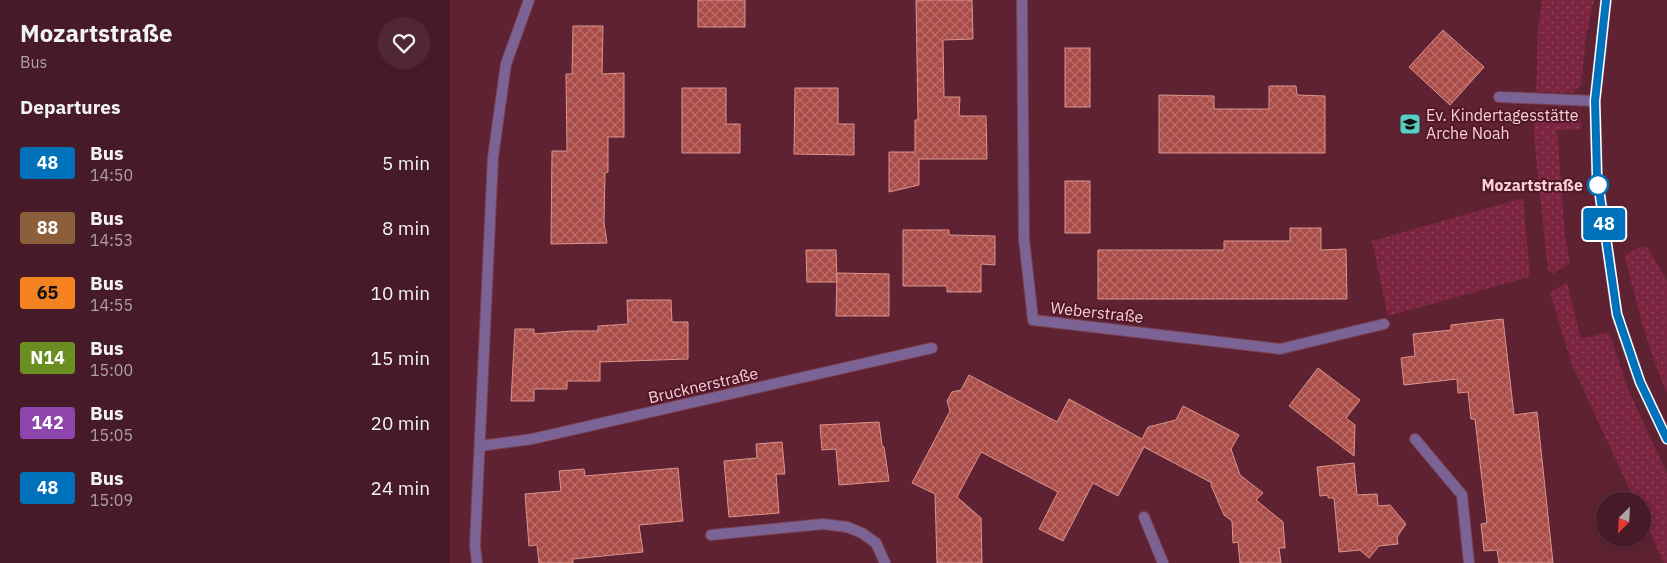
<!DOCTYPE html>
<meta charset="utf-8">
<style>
body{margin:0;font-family:"IBM Plex Sans",sans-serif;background:#502732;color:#f1f3f6;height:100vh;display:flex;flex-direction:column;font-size:19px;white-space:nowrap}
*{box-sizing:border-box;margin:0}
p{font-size:16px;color:#b0a1a7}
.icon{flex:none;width:28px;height:28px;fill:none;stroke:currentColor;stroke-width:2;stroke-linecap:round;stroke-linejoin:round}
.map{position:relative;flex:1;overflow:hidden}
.sheet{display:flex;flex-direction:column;background:#461a26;width:450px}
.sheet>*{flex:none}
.badge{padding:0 10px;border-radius:4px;font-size:18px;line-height:32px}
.needle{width:32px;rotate:204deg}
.tools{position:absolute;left:1146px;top:492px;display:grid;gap:10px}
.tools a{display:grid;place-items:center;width:55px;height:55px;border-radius:50%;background:#461a26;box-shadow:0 2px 12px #0003,0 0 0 1px #5e3843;font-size:25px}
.map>.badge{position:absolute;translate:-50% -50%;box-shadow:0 0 0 2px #fff}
h2{padding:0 20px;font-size:19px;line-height:45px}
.round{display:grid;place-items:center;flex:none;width:52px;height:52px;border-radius:26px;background:#502732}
.head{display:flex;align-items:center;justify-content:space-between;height:85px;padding:0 20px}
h1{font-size:24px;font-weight:800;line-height:38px}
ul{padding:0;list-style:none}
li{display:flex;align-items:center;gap:15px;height:65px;padding:0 20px}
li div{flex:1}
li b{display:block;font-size:19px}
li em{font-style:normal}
li .badge{min-width:55px;font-weight:700;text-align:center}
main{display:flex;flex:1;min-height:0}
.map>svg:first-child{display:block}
.grass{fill:url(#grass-dots)}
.building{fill:url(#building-cross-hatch);stroke:#dc948d}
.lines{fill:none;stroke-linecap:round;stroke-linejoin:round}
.service-casing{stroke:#7a4151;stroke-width:12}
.minor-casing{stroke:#7a4151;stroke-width:12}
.service{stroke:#7b6396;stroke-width:10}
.minor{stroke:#7b6396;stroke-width:10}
.line-casing{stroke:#fff;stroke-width:11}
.line{stroke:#0072bc;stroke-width:8}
.stop-dot{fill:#fff;stroke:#0072bc;stroke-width:2.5}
.labels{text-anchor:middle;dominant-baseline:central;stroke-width:4;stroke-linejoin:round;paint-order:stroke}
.poi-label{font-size:16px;fill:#f7d0d8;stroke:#521729;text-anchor:start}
.stop-label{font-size:16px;font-weight:bold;fill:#f7d0d8;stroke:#521729;text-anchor:end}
.street-label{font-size:16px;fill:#f7d0d8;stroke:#521729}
</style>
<main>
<section class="sheet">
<div class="head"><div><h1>Mozartstraße</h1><p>Bus</p></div><a class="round"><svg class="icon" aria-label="heart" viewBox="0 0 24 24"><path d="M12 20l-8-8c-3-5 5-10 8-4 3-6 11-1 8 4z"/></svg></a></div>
<h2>Departures</h2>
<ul>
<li><span class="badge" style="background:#0072bc;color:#fff">48</span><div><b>Bus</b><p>14:50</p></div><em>5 min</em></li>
<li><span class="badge" style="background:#8b5e3c;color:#fff">88</span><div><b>Bus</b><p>14:53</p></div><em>8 min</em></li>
<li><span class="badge" style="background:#f58220;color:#111">65</span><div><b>Bus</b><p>14:55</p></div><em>10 min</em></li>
<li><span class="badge" style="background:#6b8e23;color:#fff">N14</span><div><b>Bus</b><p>15:00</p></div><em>15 min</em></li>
<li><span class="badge" style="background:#8e44ad;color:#fff">142</span><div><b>Bus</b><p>15:05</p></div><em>20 min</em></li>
<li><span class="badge" style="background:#0072bc;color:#fff">48</span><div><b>Bus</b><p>15:09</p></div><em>24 min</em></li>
</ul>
</section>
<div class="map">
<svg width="1217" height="563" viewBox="0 0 1217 563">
<defs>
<pattern id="grass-dots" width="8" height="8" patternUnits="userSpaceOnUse" patternTransform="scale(1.25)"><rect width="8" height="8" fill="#7c2540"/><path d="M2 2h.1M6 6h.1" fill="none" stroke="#8f445b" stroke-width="1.8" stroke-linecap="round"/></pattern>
<pattern id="building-cross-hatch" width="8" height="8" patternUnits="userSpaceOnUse" patternTransform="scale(1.25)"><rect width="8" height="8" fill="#a94c47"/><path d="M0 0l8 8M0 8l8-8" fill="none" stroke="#ba6d69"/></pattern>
</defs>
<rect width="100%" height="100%" fill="#5e2233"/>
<g class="grass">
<polygon points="1092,0 1144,0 1136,37 1131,85 1122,93 1086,92 1088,28"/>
<polygon points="1084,109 1130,110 1131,129 1107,130 1115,235 1120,263 1104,273 1098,271 1084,138"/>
<polygon points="1073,198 1080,277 938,316 922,241"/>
<path d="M1191,246L1198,248L1217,281V393C1198,349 1186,303 1175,256Z"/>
<polygon points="1117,282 1131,339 1159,332 1178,389 1217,474 1217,563 1214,563 1193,517 1192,501 1185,501 1122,365 1100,293"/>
</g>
<g class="building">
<rect x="248" y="0" width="47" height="27"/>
<polygon points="466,0 522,0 523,39 493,40 494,97 510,97 509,116 536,116 537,159 469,159 469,185 439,192 439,152 465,152 465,120 468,120"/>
<polygon points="123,26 153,26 152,74 174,73 174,137 158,137 158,172 155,173 154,223 157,243 101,244 102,151 117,151 116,74 122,74"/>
<polygon points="993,30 1034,67 1000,105 959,67"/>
<rect x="615" y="48" width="25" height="59"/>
<polygon points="819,86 846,86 847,95 875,96 875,153 709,153 709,95 764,96 764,109 819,109"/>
<polygon points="232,88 276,88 276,124 290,124 290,153 232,153"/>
<polygon points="345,88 388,88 388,124 404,124 404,155 344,154"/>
<rect x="615" y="181" width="25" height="52"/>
<polygon points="840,228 871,228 871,250 896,249 897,299 648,299 648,250 774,250 774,241 840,241"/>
<polygon points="453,230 499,230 499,235 545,236 545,265 531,264 531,292 497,292 497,286 453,286"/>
<polygon points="356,250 386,250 387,282 357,282"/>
<polygon points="387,273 439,274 439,316 386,316"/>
<polygon points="177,300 221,300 222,322 238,322 238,359 150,362 150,381 117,381 117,389 84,389 84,401 61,401 65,329 84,329 84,334 122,331 148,331 148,326 178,324"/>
<polygon points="1053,319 1064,415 1087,412 1103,563 1049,563 1047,550 1034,551 1031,524 1037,523 1025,419 1021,419 1018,392 1008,393 1007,379 954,385 951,358 965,356 963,334 1001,330 1001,325"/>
<polygon points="868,368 910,400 896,418 905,425 904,456 839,406"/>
<polygon points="519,375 607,422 619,399 692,439 698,427 726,420 733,406 789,435 781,449 790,475 813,493 806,500 833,522 835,548 829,548 831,563 790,563 788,542 783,543 782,521 774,515 761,485 762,483 694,447 668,496 643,483 613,541 589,529 608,492 531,452 507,497 531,518 532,563 487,563 485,494 462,483 500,411 497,401 502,392 511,390"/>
<polygon points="429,422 432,445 434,447 439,481 389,485 386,449 372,450 370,425"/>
<polygon points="332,442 335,474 326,474 329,513 279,517 274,461 307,458 306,444"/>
<polygon points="904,463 907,495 927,494 928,506 940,505 956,524 947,537 948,544 929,546 919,558 910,550 889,552 884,498 878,498 878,495 870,496 867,467"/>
<polygon points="228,468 233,521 189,525 193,552 123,559 123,563 89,563 87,545 79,546 75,494 111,491 109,471 134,469 135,476"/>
</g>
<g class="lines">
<g class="service-casing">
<g id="service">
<polyline points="1049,97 1145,101"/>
<polyline points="261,535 373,524 397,527 412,533 426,543"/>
</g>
</g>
<g class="minor-casing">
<g id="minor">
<polyline points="572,0 574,239 583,320 830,349 934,324"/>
<polyline points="1156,0 1145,101 1147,175 1167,315 1190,382 1217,439"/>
<polyline points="965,439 1012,495 1019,563"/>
<polyline points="30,446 82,439 482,348"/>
<polyline points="694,517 713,563"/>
<polyline points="426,543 435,563"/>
<polyline points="27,563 25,546 27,501 43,157 56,64 79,0"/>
</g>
</g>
<use href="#service" class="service"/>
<use href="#minor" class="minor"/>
</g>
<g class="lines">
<g class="line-casing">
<polyline id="line" points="1156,0 1145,101 1147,175 1167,314 1190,382 1217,439"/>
</g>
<use href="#line" class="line"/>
</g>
<defs>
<g id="school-square" transform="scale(1.125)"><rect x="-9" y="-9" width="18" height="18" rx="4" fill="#57cec1" stroke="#521729"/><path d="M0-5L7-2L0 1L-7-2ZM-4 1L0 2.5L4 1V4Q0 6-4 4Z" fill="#111"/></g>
</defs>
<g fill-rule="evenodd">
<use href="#school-square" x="960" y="124"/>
</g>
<circle class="stop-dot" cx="1148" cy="185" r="10"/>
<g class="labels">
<g class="poi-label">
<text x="976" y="115">Ev. Kindertagesstätte<tspan x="976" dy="18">Arche Noah</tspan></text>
</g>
<g class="stop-label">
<text x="1133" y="185">Mozartstraße</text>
</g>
<g class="street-label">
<text transform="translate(647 312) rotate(6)">Weberstraße</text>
<text transform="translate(253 385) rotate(-13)">Brucknerstraße</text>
</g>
</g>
</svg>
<div class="tools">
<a><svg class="needle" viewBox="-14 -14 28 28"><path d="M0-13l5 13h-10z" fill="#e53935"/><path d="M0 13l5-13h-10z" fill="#b0a1a7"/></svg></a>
</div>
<b class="badge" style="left:1154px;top:224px;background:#0072bc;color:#fff">48</b>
</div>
</main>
